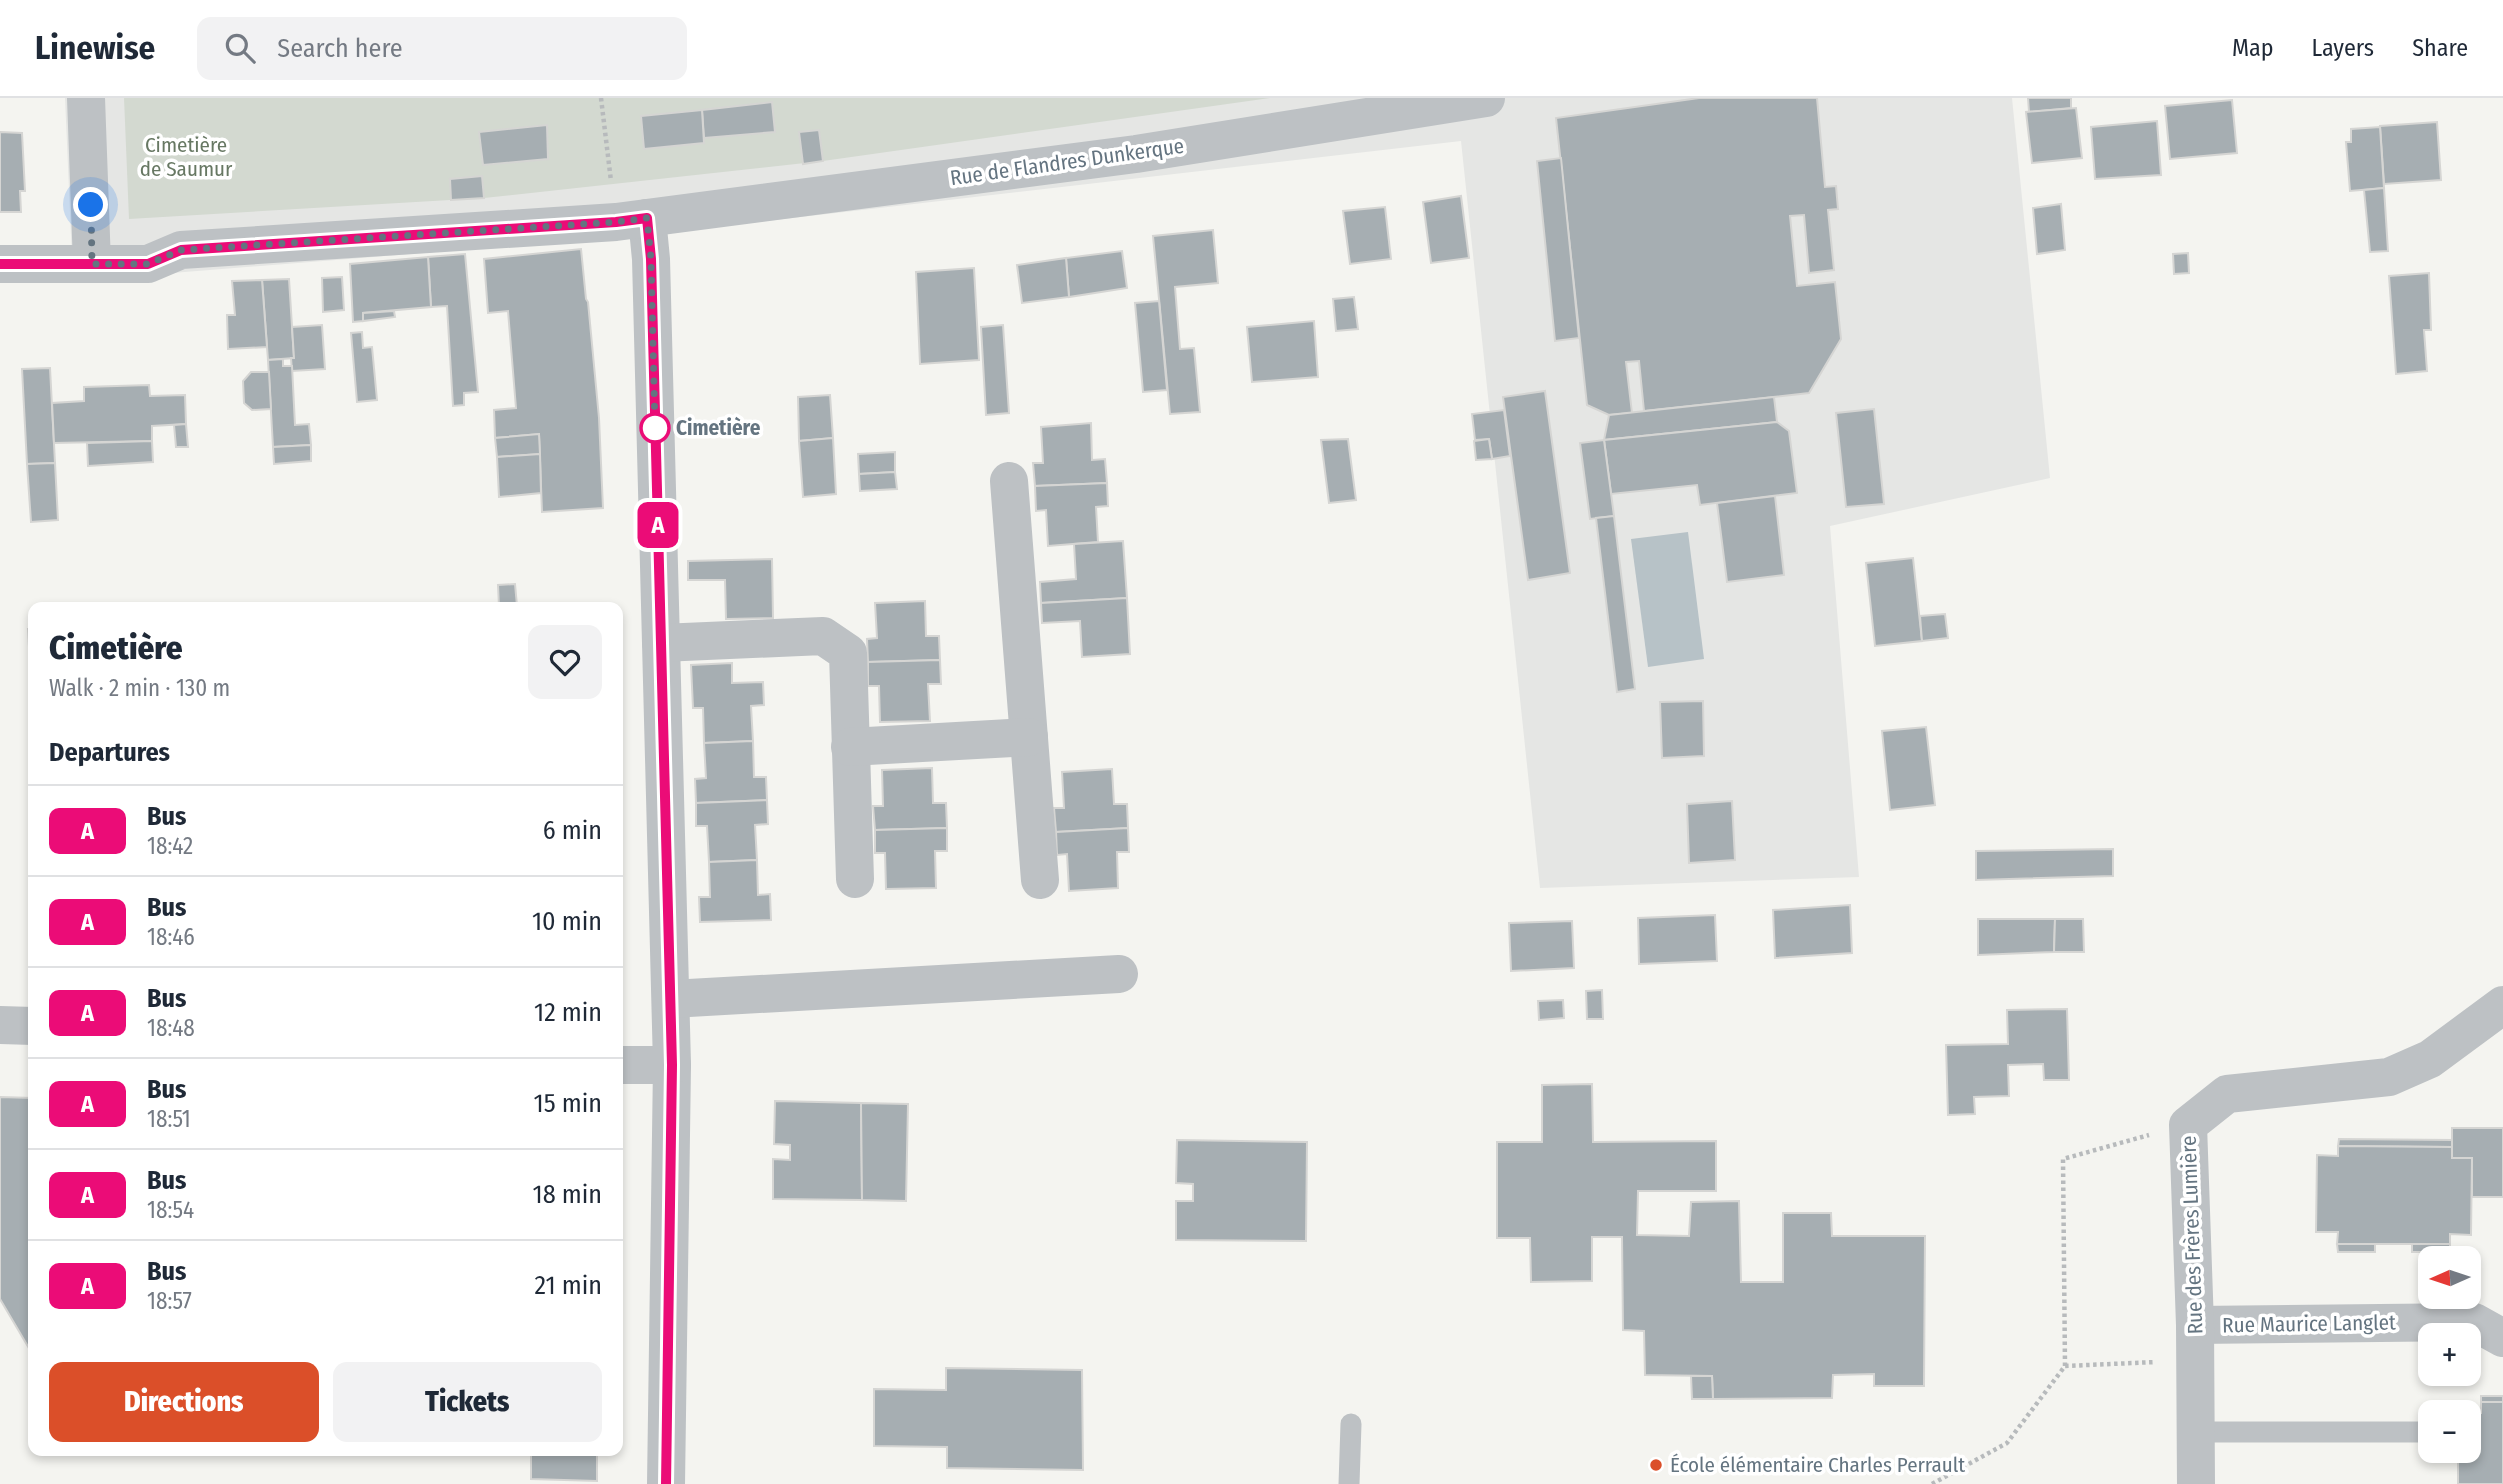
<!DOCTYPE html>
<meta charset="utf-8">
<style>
body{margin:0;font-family:"Fira Sans Condensed",sans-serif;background:#f2f2f3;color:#1f2937;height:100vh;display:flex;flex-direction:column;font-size:26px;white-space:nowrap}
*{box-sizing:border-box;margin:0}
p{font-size:23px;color:#747a83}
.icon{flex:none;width:38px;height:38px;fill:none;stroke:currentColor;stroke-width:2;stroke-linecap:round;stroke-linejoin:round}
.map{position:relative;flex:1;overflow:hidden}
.panel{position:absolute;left:28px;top:504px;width:595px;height:854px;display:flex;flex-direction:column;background:#fff;border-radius:14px;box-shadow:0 4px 10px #0003}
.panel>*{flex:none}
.badge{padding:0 14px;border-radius:10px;font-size:24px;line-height:46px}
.needle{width:46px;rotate:267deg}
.buttons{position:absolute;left:2418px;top:1148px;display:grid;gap:14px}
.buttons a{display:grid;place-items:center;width:63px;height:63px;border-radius:14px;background:#fff;box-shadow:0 4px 10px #0003;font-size:35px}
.you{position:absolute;width:35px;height:35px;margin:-18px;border:5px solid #fff;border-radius:50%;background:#1a73e8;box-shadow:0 0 0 10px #1a73e833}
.map>.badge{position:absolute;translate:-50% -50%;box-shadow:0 0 0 4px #fff}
h2{padding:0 21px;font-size:26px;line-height:63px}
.round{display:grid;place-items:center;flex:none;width:74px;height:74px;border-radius:14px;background:#f2f2f3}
.summary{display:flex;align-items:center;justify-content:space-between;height:119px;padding:0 21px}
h1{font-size:33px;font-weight:800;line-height:52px}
.action{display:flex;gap:14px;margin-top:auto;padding:14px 21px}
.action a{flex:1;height:80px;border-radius:14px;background:#db4f29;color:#fff;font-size:28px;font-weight:800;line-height:80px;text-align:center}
.action a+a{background:#f2f2f3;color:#1f2937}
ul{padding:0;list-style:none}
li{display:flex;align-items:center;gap:21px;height:91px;padding:0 21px;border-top:2px solid #e0e1e3}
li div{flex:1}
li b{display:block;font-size:26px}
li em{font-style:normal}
li .badge{min-width:77px;font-weight:700;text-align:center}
header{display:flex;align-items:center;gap:42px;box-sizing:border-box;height:98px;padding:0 35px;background:#fff;border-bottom:2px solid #e0e1e3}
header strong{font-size:33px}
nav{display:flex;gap:38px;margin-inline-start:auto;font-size:24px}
.search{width:490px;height:63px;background:#f2f2f3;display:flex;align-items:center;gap:18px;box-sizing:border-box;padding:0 24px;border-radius:14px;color:#747a83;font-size:26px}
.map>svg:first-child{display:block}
.built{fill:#e5e6e4}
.green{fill:#d3d9d0}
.water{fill:#b7c2c7}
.building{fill:#a6aeb2;stroke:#d5d5d3;stroke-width:2}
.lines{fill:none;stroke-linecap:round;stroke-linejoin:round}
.path{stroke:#b7babc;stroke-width:4.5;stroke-dasharray:3.5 3.5;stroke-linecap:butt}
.service{stroke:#bdc1c4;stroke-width:21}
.minor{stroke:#bdc1c4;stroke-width:38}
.line-casing{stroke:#fff;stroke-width:16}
.line{stroke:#eb0c77;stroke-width:10}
.walk{stroke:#647480;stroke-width:7;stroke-dasharray:0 12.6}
.stop-dot{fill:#fff;stroke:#eb0c77;stroke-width:3.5}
.poi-dot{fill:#db4f29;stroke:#fff;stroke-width:2.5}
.labels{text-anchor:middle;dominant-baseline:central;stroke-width:7;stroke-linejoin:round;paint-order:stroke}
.park-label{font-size:21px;fill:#677863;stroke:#fff}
.street-label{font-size:21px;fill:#647480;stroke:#fff}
.stop-label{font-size:21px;font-weight:bold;fill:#647480;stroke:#fff;text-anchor:start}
.poi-label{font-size:21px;fill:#647480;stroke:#fff;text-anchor:start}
</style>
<header>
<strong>Linewise</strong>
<div class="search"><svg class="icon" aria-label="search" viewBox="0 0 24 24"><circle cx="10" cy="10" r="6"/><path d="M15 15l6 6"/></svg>Search here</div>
<nav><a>Map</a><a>Layers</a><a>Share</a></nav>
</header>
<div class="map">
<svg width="2503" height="1386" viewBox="0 0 2503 1386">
<rect width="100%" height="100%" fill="#f4f4f0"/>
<polygon class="built" points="65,0 2012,0 2050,380 1830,428 1859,779 1540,790 1461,43 636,138 73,183"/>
<polygon class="green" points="124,0 1270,0 823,63 484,100 129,121"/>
<polygon class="water" points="1688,434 1704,561 1648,569 1631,441"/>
<g class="building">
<polygon points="1699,0 1817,0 1825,89 1836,88 1838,111 1828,112 1834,172 1809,175 1804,117 1790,118 1797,188 1835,184 1841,241 1809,295 1644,313 1639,263 1626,264 1632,315 1609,317 1587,307 1556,20"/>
<polygon points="2028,0 2071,0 2071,10 2029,14"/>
<polygon points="2232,2 2237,55 2170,61 2165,8"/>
<polygon points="772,4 775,34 704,40 702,12"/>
<polygon points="2076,10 2082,60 2032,65 2026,14"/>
<polygon points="702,12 704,45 644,51 641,18"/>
<polygon points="2157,23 2161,77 2095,81 2091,29"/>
<polygon points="2437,24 2441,82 2384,86 2380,28"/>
<polygon points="547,27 548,61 483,67 479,34"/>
<polygon points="2380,29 2384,90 2350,93 2346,44 2351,44 2351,31"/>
<polygon points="819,32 823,63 803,66 799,34"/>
<polygon points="0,34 22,35 25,93 20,93 21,114 0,114"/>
<polygon points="1561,60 1579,240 1555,243 1537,63"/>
<polygon points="482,78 484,100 451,102 450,81"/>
<polygon points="2384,90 2388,153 2370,154 2364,92"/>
<polygon points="1461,98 1469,160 1431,165 1423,104"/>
<polygon points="2061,106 2065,152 2037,156 2033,110"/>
<polygon points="1385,109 1391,161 1350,166 1343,113"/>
<polygon points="1213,132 1218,185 1175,189 1180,251 1194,250 1200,314 1170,316 1153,138"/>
<polygon points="581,151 586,201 588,204 599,320 603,410 542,414 539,336 495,340 494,312 516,310 508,213 488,215 484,161"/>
<polygon points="1122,153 1127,190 1069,199 1066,160"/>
<polygon points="2188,155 2189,175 2174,176 2173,156"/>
<polygon points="465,156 478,294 464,295 464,307 453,308 447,208 431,209 428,159"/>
<polygon points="428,159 431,209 363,215 363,223 353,224 350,166"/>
<polygon points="1066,160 1069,199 1022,205 1017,167"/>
<polygon points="974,170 979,262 920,266 916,174"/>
<polygon points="2429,175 2431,232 2424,232 2427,273 2396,276 2389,178"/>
<polygon points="342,179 344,212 323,214 322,180"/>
<polygon points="289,181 294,260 268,262 262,182"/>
<polygon points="262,182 267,249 228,251 227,217 235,217 232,183"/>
<polygon points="1354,199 1358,231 1336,233 1333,201"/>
<polygon points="1159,203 1167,292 1143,294 1135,205"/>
<polygon points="394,213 395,219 363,223 363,215"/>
<polygon points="1314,223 1318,279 1252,284 1247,229"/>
<polygon points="322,227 325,271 292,273 291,260 294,260 292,229"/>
<polygon points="1003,227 1009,315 986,317 981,229"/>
<polygon points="362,234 363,250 372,249 377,302 357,304 351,235"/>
<polygon points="283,261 283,268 292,268 295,327 309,326 311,347 273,349 268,262"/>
<polygon points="50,270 55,365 27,366 22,271"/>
<polygon points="251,274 269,274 271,311 252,312 244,305 243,283"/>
<polygon points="149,287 150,298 185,297 186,326 152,328 152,343 54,345 52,305 84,303 84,289"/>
<polygon points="1545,293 1570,475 1528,482 1503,299"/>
<polygon points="830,297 833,340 799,343 798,299"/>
<polygon points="1774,299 1777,324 1604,342 1609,317"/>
<polygon points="1874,311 1884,406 1846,409 1836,315"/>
<polygon points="1504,312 1510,358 1492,361 1489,341 1475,342 1472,316"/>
<polygon points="1777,324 1789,333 1797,395 1700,407 1697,387 1611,396 1604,342"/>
<polygon points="1091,325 1092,362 1105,361 1107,385 1035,388 1033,365 1043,365 1041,329"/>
<polygon points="186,326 188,349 176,349 174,327"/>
<polygon points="539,336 540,356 497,359 495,340"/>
<polygon points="833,340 836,396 803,399 799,343"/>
<polygon points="1348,341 1356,402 1329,405 1321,342"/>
<polygon points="1489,341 1492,361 1476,362 1474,343"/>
<polygon points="1604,342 1614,418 1590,421 1580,345"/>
<polygon points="152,343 153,364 88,368 87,345"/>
<polygon points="311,347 311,363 274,366 273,349"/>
<polygon points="895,354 895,374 859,376 858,356"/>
<polygon points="540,356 541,395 499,399 497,359"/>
<polygon points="55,365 58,422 31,424 27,366"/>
<polygon points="895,374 897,391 860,393 859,376"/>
<polygon points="1107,385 1108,408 1096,409 1098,444 1048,448 1046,412 1036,413 1035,388"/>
<polygon points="1775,398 1784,477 1727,484 1717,405"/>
<polygon points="1614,418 1635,591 1617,594 1596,420"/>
<polygon points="1123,443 1127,500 1041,505 1040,484 1076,481 1074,446"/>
<polygon points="1913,460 1922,543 1875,548 1866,465"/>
<polygon points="772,461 773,520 726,521 725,482 688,482 688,463"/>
<polygon points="515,486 517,508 499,509 498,487"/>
<polygon points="1127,500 1130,556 1082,559 1080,523 1042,525 1041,505"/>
<polygon points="925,503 926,538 939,538 940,562 868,564 867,541 877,540 875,505"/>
<polygon points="1945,516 1948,540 1922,543 1920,518"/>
<polygon points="28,531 33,531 33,602 32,603"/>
<polygon points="940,562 941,586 928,586 930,623 880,624 879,588 868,588 868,564"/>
<polygon points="732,565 732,585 763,584 764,607 751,608 753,643 704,645 703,610 693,610 691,567"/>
<polygon points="1703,603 1704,658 1662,660 1660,604"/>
<polygon points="1926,629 1935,707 1890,712 1882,633"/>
<polygon points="753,643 754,679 766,679 767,702 696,705 695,681 706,680 704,645"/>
<polygon points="932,670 933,705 946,705 947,730 875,732 873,708 883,708 882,672"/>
<polygon points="1112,671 1114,706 1127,706 1128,730 1056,734 1054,710 1064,710 1062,674"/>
<polygon points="767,702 768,726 755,727 757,762 709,764 707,728 696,728 696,705"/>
<polygon points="1732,703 1735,762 1689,765 1687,706"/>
<polygon points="947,730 947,753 935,753 936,790 886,791 885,755 875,755 875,732"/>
<polygon points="1128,730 1129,754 1117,754 1118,790 1069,793 1067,756 1057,757 1056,734"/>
<polygon points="2113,751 2113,778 1976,782 1976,753"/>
<polygon points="757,762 758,797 770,796 771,822 700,824 699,799 710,799 709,764"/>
<polygon points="1850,807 1852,855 1775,860 1773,812"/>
<polygon points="1715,817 1717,863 1639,866 1638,820"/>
<polygon points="1978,821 2055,821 2054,854 1978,857"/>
<polygon points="2055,821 2083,821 2084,854 2054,854"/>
<polygon points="1572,823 1574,870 1511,873 1509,825"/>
<polygon points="1602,892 1603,921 1587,921 1586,893"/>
<polygon points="1563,902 1564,920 1539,922 1538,903"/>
<polygon points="2067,911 2069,982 2044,982 2043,966 2008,967 2009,998 1974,999 1975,1016 1948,1017 1946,947 2008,946 2007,912"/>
<polygon points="1592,986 1593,1044 1716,1043 1716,1093 1638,1093 1637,1137 1689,1138 1691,1104 1739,1103 1741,1184 1783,1184 1783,1115 1831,1115 1832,1138 1925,1138 1924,1288 1874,1288 1874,1276 1833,1277 1832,1300 1713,1301 1712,1278 1645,1277 1644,1233 1623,1232 1622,1139 1592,1139 1592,1183 1531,1184 1530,1140 1497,1140 1497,1044 1542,1044 1542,987"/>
<polygon points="0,999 33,1000 33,1257 0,1201"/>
<polygon points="775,1003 861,1005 862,1102 773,1101 773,1061 790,1062 790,1047 774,1046"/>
<polygon points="861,1005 908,1006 906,1103 862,1102"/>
<polygon points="2452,1030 2503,1030 2503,1099 2472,1099 2472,1060 2452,1060"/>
<polygon points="2339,1041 2452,1042 2452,1049 2338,1048"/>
<polygon points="1177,1042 1307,1044 1306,1143 1176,1142 1176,1103 1193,1103 1193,1086 1176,1085"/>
<polygon points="2338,1048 2452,1049 2452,1060 2472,1060 2471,1137 2450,1136 2450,1146 2337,1146 2338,1134 2316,1134 2317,1057 2338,1058"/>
<polygon points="2337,1146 2375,1146 2375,1154 2338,1154"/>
<rect x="2412" y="1146" width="38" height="8"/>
<polygon points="946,1270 1082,1272 1083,1372 947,1370 947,1349 874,1348 874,1291 946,1292"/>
<polygon points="1691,1278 1712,1278 1713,1301 1692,1301"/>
<rect x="2481" y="1298" width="22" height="6"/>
<polygon points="2481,1304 2503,1304 2503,1386 2458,1386 2458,1353 2469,1353 2469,1315 2481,1315"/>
<polygon points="531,1353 597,1353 597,1383 531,1381"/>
</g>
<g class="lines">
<g class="path">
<polyline points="601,0 611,83"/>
<polyline points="2065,1268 2063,1061 2149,1037"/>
<polyline points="1932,1386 2007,1345 2065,1268 2156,1264"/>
</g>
<g class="service">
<polyline points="2196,1334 2429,1334"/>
<polyline points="1349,1386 1351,1326"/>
</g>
<g class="minor">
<polyline points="86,0 92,166"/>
<polyline points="647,120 651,161 672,967 666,1386"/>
<polyline points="0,166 148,166 181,152 616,124 1136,56 1486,0"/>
<polyline points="1009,383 1040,782"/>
<polyline points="661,545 823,538 848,555 855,781"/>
<polyline points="850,649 1029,639"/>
<polyline points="671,901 1119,876"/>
<polyline points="0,927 33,928"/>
<polyline points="618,967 672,967"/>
<polyline points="2195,1227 2474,1224 2503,1240"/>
<polyline points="2196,1386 2195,1227 2188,1027 2227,996 2389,979 2430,961 2503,907"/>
</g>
</g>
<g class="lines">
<g class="line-casing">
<polyline id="line" points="0,166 148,166 181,152 616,124 647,120 651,161 672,967 666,1386"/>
</g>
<use href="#line" class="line"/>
<polyline class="walk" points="91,107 92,166 148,166 181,152 616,124 647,120 651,161 655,330"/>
</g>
<circle class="stop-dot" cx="655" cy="330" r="14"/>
<circle class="poi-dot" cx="1656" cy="1367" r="7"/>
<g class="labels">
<g class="park-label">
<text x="186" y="47">Cimetière<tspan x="186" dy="24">de Saumur</tspan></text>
</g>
<g class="street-label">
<text transform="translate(1067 64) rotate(-8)">Rue de Flandres Dunkerque</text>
<text transform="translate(2192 1137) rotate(-92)">Rue des Frères Lumière</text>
<text transform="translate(2309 1226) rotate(-1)">Rue Maurice Langlet</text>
</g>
<g class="stop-label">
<text x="676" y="330">Cimetière</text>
</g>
<g class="poi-label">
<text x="1670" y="1367">École élémentaire Charles Perrault</text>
</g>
</g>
</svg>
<div class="buttons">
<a><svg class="needle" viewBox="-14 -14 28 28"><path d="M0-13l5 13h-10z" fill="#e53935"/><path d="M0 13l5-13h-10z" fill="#747a83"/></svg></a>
<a>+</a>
<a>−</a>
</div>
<div class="you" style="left:91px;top:107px"></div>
<b class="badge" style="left:658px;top:427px;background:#eb0c77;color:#fff">A</b>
<section class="panel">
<div class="summary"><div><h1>Cimetière</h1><p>Walk · 2 min · 130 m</p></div><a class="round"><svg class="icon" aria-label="heart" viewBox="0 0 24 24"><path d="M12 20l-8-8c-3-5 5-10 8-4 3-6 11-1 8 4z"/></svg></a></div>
<h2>Departures</h2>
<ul>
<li><span class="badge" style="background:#eb0c77;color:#fff">A</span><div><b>Bus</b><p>18:42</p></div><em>6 min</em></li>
<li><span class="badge" style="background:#eb0c77;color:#fff">A</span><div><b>Bus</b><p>18:46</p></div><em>10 min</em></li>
<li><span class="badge" style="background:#eb0c77;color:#fff">A</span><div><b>Bus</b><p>18:48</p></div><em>12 min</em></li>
<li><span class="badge" style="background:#eb0c77;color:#fff">A</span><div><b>Bus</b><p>18:51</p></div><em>15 min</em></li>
<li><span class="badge" style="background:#eb0c77;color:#fff">A</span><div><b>Bus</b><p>18:54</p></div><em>18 min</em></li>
<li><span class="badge" style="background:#eb0c77;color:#fff">A</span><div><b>Bus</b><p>18:57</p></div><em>21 min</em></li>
</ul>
<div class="action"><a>Directions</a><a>Tickets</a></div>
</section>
</div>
